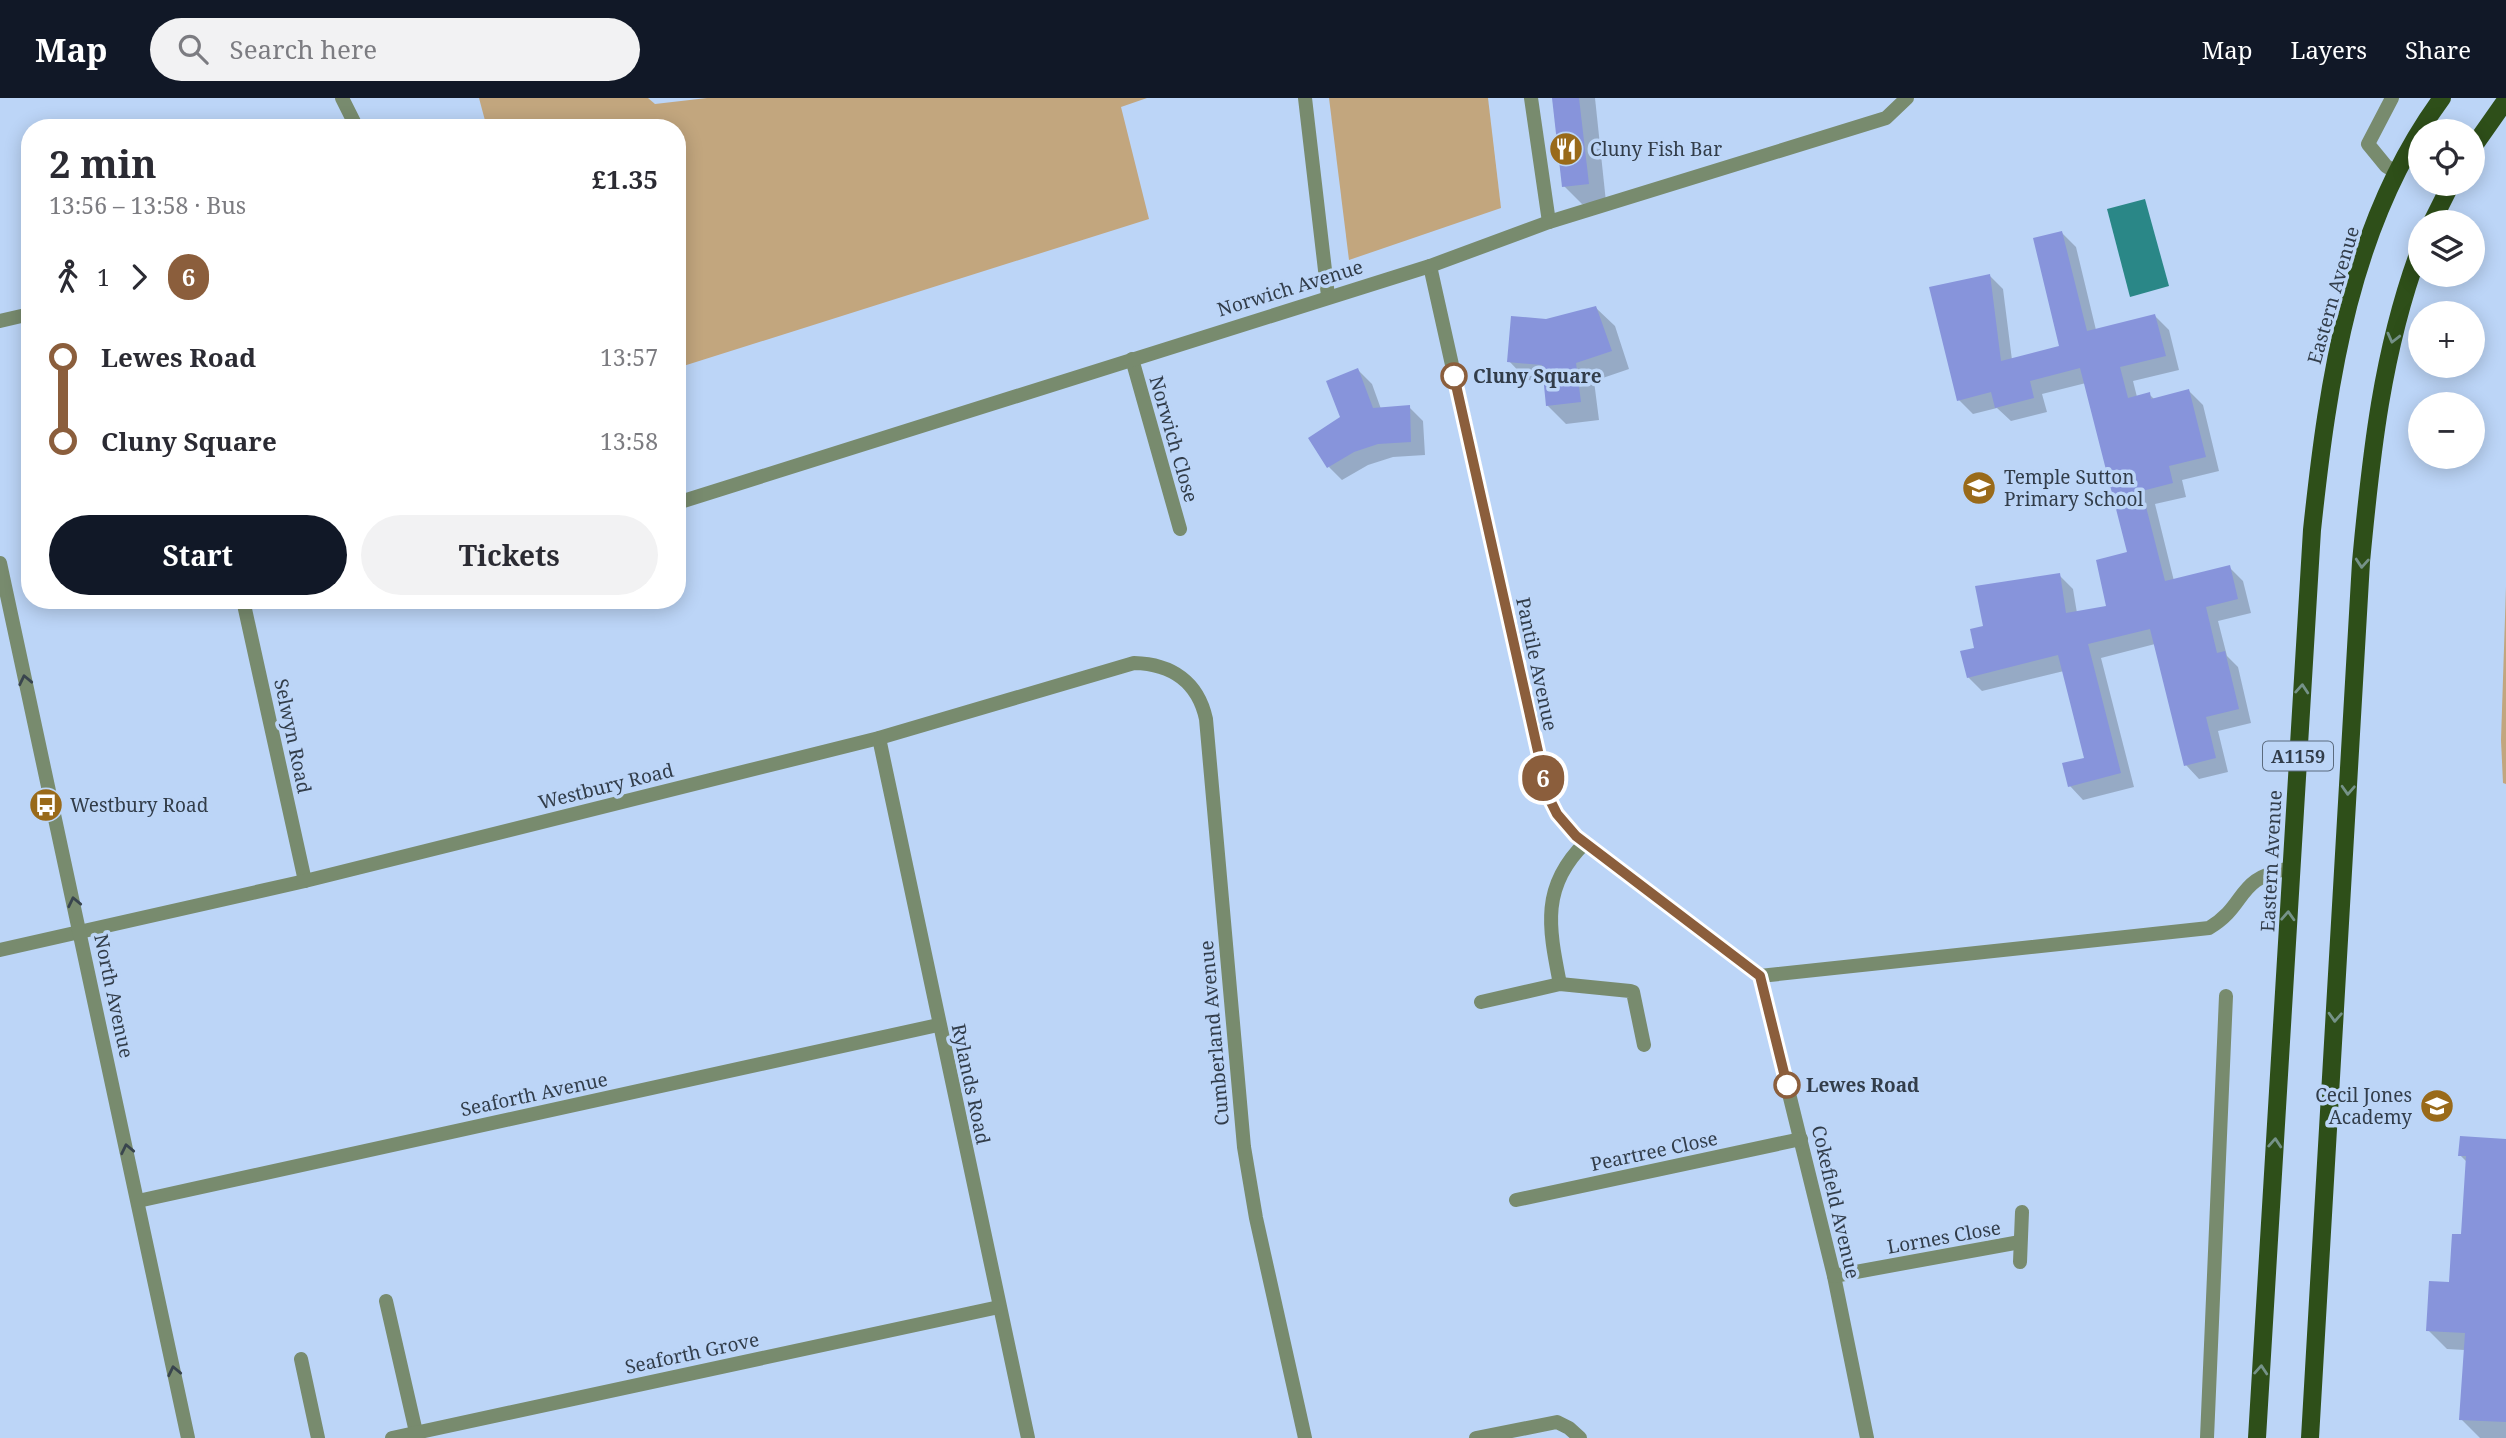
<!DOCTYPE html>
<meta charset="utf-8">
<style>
body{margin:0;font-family:"Noto Serif",serif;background:#f2f2f3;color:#2b2b33;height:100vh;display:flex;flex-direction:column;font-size:26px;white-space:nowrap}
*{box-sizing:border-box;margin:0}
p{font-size:23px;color:#7c7c81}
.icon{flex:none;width:38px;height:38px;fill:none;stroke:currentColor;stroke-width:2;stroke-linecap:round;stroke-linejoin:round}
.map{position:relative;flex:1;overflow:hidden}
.details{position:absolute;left:21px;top:21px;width:665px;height:490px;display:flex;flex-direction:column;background:#fff;border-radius:28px;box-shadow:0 4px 18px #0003}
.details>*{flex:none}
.badge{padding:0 14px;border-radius:23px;font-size:24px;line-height:46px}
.buttons{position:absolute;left:2408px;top:21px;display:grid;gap:14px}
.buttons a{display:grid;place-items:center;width:77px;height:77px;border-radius:50%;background:#fff;box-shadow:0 4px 18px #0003;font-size:35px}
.map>.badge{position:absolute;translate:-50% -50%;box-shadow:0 0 0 4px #fff}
.legs{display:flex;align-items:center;gap:10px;height:77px;padding:0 28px;font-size:23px}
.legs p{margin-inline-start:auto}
.summary{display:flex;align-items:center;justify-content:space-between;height:119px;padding:0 28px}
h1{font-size:38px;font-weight:700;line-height:52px}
.primary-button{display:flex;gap:14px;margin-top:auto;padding:14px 28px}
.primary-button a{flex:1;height:80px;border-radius:42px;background:#111827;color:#fff;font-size:28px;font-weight:700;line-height:80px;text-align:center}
.primary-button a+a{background:#f2f2f3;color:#2b2b33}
ul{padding:0 28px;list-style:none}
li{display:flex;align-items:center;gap:24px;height:84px;font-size:26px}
li i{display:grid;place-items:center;width:10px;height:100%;margin:0 9px;background:currentColor}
li i::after{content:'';width:18px;height:18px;margin:-9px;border:5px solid;border-radius:50%;background:#fff}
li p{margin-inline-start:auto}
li:first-child i{background:linear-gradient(#0000 50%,currentColor 0)}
li:last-child i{background:linear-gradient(currentColor 50%,#0000 0)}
header{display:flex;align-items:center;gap:42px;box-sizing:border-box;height:98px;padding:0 35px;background:#111827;color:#fff}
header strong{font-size:33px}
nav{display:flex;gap:38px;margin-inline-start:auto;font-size:24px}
.search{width:490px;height:63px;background:#f2f2f3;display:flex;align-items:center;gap:18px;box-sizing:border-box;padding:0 24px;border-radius:38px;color:#7c7c81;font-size:26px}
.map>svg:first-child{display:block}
.green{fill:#c2a67e}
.water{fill:#2a8787}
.shadow{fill:#0003}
.building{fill:#8794db}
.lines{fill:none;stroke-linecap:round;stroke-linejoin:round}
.minor{stroke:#788b6e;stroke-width:14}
.tertiary{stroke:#788b6e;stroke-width:14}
.primary{stroke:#2e4f19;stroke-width:18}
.oneway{stroke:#759288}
.oneway2{stroke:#39454e}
.line-1-casing{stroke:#fff;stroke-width:16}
.line-1{stroke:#8b5e3c;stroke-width:10}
.stop-1-dot{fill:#fff;stroke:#8b5e3c;stroke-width:3.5}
.labels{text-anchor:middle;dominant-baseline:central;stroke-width:7;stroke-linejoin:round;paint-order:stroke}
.shield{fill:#bcd5f7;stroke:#5b6b7e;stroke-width:2}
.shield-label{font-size:18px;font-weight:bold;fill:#323d4a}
.poi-label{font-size:19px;fill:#323d4a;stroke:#bcd5f7;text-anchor:start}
.street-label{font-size:19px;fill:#323d4a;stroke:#bcd5f7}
.stop-label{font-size:19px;font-weight:bold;fill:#323d4a;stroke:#bcd5f7;text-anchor:start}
</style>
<header>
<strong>Map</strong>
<div class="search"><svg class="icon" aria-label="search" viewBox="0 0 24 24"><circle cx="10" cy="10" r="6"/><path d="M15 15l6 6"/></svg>Search here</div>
<nav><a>Map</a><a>Layers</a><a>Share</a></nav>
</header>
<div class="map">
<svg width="2506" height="1340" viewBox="0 0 2506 1340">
<rect width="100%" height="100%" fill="#bcd5f7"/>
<g class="green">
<polygon points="479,0 648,0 655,6 707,0 1147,0 1121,9 1149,121 677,270 677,30 487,30"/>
<polygon points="1329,0 1488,0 1501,110 1349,162"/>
<polygon points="2506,489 2506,686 2503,685 2501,642"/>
</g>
<polygon class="water" points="2145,101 2169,188 2130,199 2107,111"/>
<g class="shadow">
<polygon points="1554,0 1595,0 1606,104 1582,106 1564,88"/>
<polygon points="2062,135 2076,149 2096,232 2155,218 2169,232 2179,272 2133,283 2137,299 2149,296 2155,302 2189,293 2203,307 2219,373 2182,382 2186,399 2155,406 2174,483 2229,469 2243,483 2251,515 2218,523 2227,558 2238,569 2251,625 2218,633 2228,674 2199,681 2186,667 2155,546 2101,560 2134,689 2083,702 2070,688 2086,661 2064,573 1982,593 1968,579 1985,529 2059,477 2073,491 2077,515 2108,509 2129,456 2086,285 2042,296 2047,314 2011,323 1997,310 1973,316 1959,302 1989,177 2003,191 2012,262 2062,249"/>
<polygon points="1596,210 1615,228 1629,271 1594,283 1599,322 1566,326 1547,307 1545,283 1527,282 1509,263 1546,223"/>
<polygon points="1358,272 1372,286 1381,311 1409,309 1423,323 1425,357 1393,359 1368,367 1342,382 1329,369"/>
<polygon points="2506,1042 2506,1340 2480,1340 2461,1321 2465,1252 2447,1251 2428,1232 2451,1185 2463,1138 2467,1064 2460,1057"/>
</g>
<g class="building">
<polygon points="1552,0 1579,0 1589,86 1562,89"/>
<polygon points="2062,133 2087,233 2155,216 2166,258 2120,269 2128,300 2150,294 2151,301 2189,291 2206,359 2169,368 2173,385 2142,393 2165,483 2230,467 2238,501 2206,509 2217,555 2225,553 2239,611 2206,619 2216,660 2184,668 2150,531 2088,546 2121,675 2068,689 2062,665 2084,660 2058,557 1967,580 1960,553 1974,550 1970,531 1983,528 1975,488 2060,475 2066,515 2106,508 2096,462 2127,454 2080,270 2030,283 2034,300 1995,310 1991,294 1957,303 1929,189 1990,176 2001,263 2059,248 2033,140"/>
<polygon points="1596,208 1612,253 1576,265 1581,304 1546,308 1542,267 1507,264 1511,218 1546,221"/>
<polygon points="1358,270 1373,310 1410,307 1411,344 1378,346 1354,354 1327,370 1308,340 1340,319 1326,283"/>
<polygon points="2460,1038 2506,1041 2506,1324 2459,1322 2465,1235 2426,1233 2429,1183 2449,1184 2452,1136 2461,1136 2466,1058 2458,1058"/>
</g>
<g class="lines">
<g class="minor">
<polyline points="342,0 357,30"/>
<polyline points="1305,0 1328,198"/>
<polyline points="1531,0 1549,124"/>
<polyline points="2392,0 2368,46 2386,68 2397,75"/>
<polyline points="1430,168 1548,698 1557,716 1576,738 1760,878"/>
<polyline points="0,223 30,216"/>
<polyline points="1132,261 1180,431"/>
<polyline points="677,405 1430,168 1549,124 1886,20 1907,0"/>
<polyline points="243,502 305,783"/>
<polyline points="879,640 1028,1340"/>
<path d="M0,852L305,783L879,640L1134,565C1172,566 1198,584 1206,621L1244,1049L1256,1120L1305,1340"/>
<path d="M1760,878L2209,830C2249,806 2234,780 2291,770"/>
<polyline points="1760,878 1834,1178 1867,1340"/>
<path d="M1560,886C1549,830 1540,789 1585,745"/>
<polyline points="1481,904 1560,886 1630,893 1633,894 1644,947"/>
<polyline points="1516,1102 1801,1041"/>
<polyline points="138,1103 938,927"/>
<polyline points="2020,1164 2022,1114"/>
<polyline points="1834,1178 2020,1144"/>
<polyline points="386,1203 416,1334"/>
<polyline points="301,1261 318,1340"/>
<polyline points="392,1340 999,1209"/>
<polyline points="1476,1340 1557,1324 1569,1330 1580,1340"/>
<polyline points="2207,1340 2226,898"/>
</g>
<polyline class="tertiary" points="0,465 188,1340"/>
<g class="primary">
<polyline points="2473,49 2506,2"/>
<polyline points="2432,124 2451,86"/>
<path d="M2257,1340L2312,432C2328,282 2350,125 2442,0"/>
<path d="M2310,1340L2361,464C2371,357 2382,253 2420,151"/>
</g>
</g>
<defs><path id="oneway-chevron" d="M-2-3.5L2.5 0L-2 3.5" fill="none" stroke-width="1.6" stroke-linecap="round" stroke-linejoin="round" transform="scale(1.75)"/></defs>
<g class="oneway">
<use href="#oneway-chevron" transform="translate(2393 240) rotate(104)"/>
<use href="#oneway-chevron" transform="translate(2362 465) rotate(94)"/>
<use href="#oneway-chevron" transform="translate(2302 591) rotate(-86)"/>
<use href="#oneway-chevron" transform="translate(2348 692) rotate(93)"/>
<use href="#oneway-chevron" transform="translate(2288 818) rotate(-87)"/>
<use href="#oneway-chevron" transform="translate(2335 919) rotate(93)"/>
<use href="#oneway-chevron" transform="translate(2275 1045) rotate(-86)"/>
<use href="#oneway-chevron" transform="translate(2261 1272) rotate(-86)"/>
</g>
<g class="oneway2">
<use href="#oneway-chevron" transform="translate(25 582) rotate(-102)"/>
<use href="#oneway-chevron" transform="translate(74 804) rotate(-102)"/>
<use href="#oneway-chevron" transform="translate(127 1051) rotate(-102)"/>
<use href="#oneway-chevron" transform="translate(174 1273) rotate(-102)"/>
</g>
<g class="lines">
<g class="line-1-casing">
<polyline id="line-1" points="1454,278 1548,698 1557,716 1576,738 1760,878 1787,987"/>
</g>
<use href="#line-1" class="line-1"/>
</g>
<defs>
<g id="restaurant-disc" transform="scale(1.75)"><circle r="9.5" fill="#996a1a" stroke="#bcd5f7"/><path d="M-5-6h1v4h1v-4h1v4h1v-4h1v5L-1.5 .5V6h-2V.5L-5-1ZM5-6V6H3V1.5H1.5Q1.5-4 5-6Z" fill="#fff"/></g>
<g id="school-disc" transform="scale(1.75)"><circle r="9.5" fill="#996a1a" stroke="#bcd5f7"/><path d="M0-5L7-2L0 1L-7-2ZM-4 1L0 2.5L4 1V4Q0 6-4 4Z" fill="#fff"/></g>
<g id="bus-disc" transform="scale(1.75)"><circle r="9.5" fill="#996a1a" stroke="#bcd5f7"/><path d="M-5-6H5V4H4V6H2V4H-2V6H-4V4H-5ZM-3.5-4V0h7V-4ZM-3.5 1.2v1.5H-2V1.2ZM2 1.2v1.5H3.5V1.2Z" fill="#fff"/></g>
</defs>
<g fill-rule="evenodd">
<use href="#restaurant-disc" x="1566" y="51"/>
<use href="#school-disc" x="1979" y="390"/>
<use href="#bus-disc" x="46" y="707"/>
<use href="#school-disc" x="2437" y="1008"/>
</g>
<g class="stop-1-dot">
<circle cx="1454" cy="278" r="12"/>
<circle cx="1787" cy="987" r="12"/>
</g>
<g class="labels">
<rect class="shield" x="2263" y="643.5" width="70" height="29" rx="5"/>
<g class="shield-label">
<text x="2298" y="658">A1159</text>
</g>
<g class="poi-label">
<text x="1590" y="51">Cluny Fish Bar</text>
<text x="2004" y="379">Temple Sutton<tspan x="2004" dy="22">Primary School</tspan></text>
<text x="70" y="707">Westbury Road</text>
<text x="2412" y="997" text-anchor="end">Cecil Jones<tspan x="2412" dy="22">Academy</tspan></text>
</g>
<g class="street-label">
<text transform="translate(1290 190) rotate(-17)">Norwich Avenue</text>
<text transform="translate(2333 197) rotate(-74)">Eastern Avenue</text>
<text transform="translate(1174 341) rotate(74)">Norwich Close</text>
<text transform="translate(1537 566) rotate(78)">Pantile Avenue</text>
<text transform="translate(293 638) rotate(78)">Selwyn Road</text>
<text transform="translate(606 688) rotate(-14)">Westbury Road</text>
<text transform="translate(2271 763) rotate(-87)">Eastern Avenue</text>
<text transform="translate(114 898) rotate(78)">North Avenue</text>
<text transform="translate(1214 935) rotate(-95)">Cumberland Avenue</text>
<text transform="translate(971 986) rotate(78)">Rylands Road</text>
<text transform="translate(534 996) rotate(-12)">Seaforth Avenue</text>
<text transform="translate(1654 1053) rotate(-12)">Peartree Close</text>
<text transform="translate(1836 1104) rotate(77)">Cokefield Avenue</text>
<text transform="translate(1944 1139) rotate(-10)">Lornes Close</text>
<text transform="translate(692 1255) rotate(-12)">Seaforth Grove</text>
</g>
<g class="stop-label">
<text x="1473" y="278">Cluny Square</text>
<text x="1806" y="987">Lewes Road</text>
</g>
</g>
</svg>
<div class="buttons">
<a><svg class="icon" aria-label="locate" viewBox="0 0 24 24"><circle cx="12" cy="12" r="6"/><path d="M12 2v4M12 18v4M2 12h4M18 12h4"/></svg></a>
<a><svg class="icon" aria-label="layers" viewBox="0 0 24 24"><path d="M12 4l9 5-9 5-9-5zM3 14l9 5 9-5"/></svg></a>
<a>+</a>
<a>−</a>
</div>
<b class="badge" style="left:1543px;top:680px;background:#8b5e3c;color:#fff">6</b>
<section class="details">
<div class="summary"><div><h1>2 min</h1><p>13:56 – 13:58 · Bus</p></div><b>£1.35</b></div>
<div class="legs"><svg class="icon" aria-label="walk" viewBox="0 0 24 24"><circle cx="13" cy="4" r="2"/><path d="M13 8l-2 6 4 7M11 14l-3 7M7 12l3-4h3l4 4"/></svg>1<svg class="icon" aria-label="forward" viewBox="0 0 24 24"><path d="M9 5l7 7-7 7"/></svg><b class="badge" style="background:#8b5e3c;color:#fff">6</b></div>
<ul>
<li><i style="color:#8b5e3c"></i><b>Lewes Road</b><p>13:57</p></li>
<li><i style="color:#8b5e3c"></i><b>Cluny Square</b><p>13:58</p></li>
</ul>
<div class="primary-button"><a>Start</a><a>Tickets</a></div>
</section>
</div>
